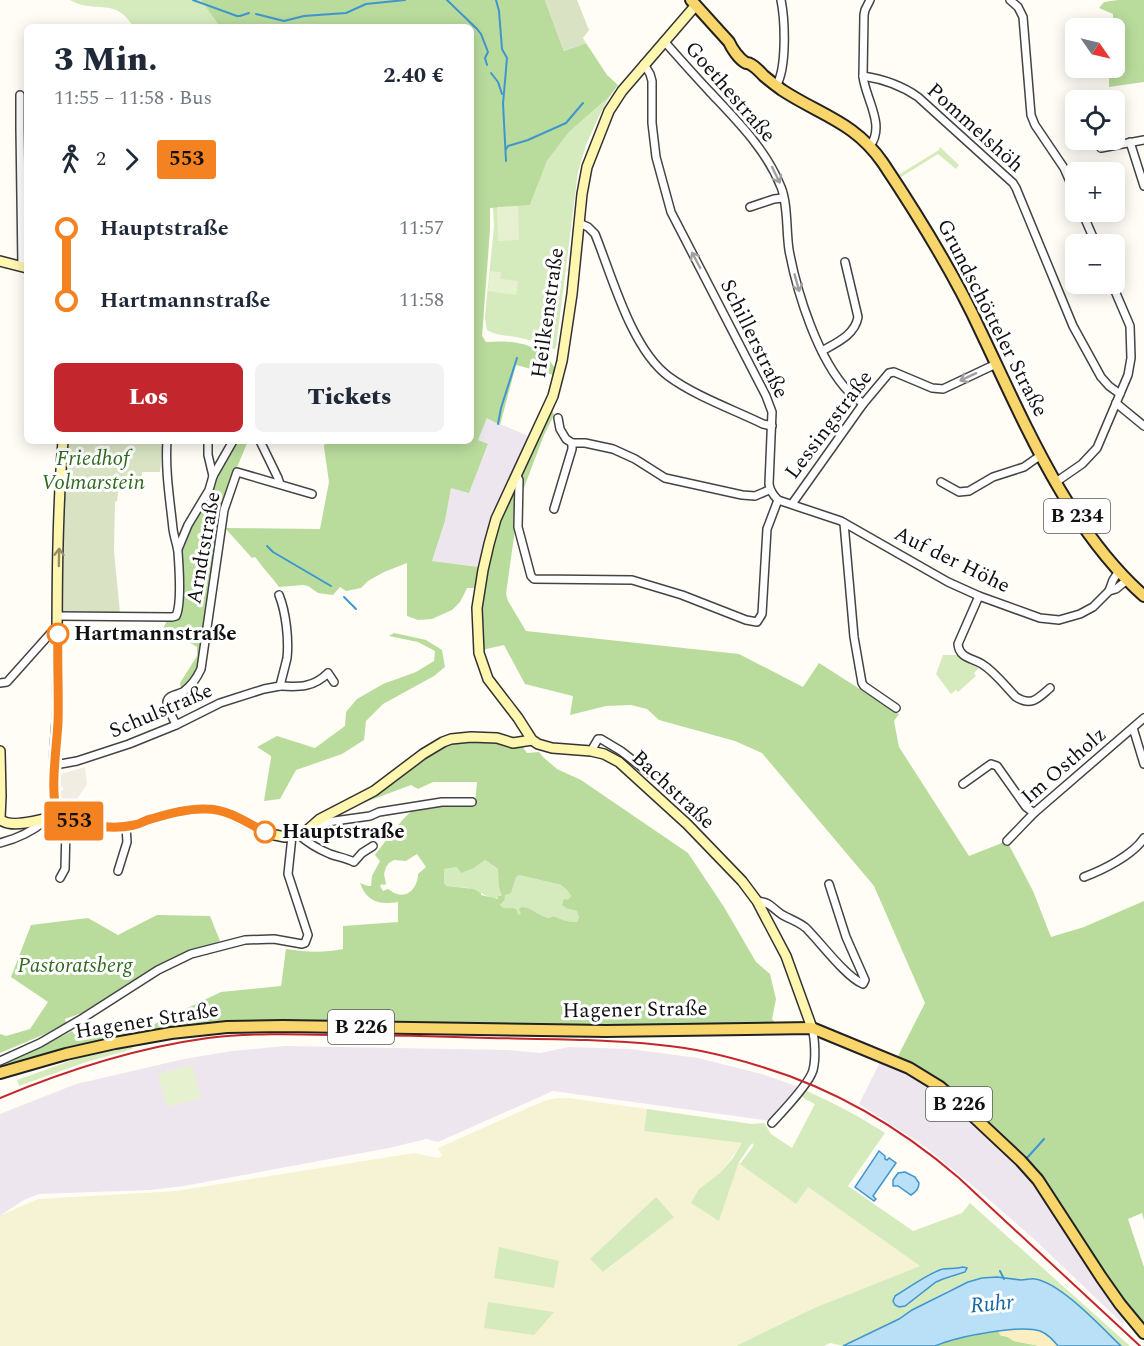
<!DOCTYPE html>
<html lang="de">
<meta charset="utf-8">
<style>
body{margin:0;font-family:Spectral,serif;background:#f2f2f3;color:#1f2937;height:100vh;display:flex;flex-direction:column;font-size:22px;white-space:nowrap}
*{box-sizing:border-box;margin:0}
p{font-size:20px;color:#747a83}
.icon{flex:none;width:33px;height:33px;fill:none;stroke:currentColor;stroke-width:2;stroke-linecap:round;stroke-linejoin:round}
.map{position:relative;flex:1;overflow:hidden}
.sheet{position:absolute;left:24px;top:24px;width:450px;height:420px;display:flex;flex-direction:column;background:#fff;border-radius:9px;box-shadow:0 3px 15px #0003}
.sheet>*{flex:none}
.badge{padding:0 12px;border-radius:4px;font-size:21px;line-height:39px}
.needle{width:39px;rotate:124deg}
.buttons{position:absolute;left:1065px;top:18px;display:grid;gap:12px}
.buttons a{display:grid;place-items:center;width:60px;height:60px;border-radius:9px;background:#fff;box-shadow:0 3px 15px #0003;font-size:30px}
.map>.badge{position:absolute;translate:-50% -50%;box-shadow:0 0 0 3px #fff}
.legs{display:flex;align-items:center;gap:9px;height:66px;padding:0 30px;font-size:20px}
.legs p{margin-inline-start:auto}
.headline{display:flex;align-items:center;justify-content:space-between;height:102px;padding:0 30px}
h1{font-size:33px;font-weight:800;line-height:45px}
.button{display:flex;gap:12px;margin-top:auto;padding:12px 30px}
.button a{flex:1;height:69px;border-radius:9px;background:#c4262e;color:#fff;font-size:24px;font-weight:800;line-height:69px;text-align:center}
.button a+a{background:#f2f2f3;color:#1f2937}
ul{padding:0 30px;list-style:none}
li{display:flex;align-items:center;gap:21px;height:72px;font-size:22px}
li i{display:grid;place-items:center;width:9px;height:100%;margin:0 8px;background:currentColor}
li i::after{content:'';width:15px;height:15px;margin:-8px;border:4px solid;border-radius:50%;background:#fff}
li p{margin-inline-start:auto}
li:first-child i{background:linear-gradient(#0000 50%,currentColor 0)}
li:last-child i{background:linear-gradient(currentColor 50%,#0000 0)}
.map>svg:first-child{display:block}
.industrial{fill:#eee6ef}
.farmland{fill:#f6f3d4;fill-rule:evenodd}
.green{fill:#d5ebbd}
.forest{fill:#b9dc9c;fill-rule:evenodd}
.sand{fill:#fbeec1}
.cemetery{fill:#d9e3c4}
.pitch{fill:#e6f2cf}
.plaza{fill:#f1ede2}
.water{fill:#b9e0f7;stroke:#3f96cf;stroke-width:1.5}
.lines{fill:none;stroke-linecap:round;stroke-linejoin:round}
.stream{stroke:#3f96cf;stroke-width:2}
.street-casing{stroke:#444;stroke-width:10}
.secondary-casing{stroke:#333;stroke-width:12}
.primary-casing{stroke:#222;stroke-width:14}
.street{stroke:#fff;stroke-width:7}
.secondary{stroke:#fff6b0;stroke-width:9}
.primary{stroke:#f9d66b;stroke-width:10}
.rail{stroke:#c4262e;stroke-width:2}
.oneway{stroke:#a0a0a0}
.oneway2{stroke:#948f68}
.line-1-casing{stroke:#fff;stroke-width:14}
.line-1{stroke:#f58220;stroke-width:9}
.stop-1-dot{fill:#fff;stroke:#f58220;stroke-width:3}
.labels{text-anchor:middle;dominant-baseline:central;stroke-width:6;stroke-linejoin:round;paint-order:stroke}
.shield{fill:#fff;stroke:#585858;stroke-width:1.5}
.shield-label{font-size:20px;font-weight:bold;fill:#111}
.street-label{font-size:21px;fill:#111;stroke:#fff}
.park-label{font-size:21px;font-style:italic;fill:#2f6b1f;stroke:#fff}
.stop-label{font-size:21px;font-weight:bold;fill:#111;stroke:#fff;text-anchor:start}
.water-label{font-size:22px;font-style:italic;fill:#1768a6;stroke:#fff}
</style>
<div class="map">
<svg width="1144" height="1346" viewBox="0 0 1144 1346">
<rect width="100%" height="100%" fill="#fffdf5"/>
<g class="industrial">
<polygon points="487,418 530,437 514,473 495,510 479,567 432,561 445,521 451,488 469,492 488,445 478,440"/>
<polygon points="285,1046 507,1050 540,1053 569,1047 630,1049 698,1058 762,1074 799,1087 771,1121 553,1091 438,1142 426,1139 389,1148 184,1186 150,1190 39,1194 24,1200 1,1215 0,1218 0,1114 76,1084 184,1059 232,1051"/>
<polygon points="883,1056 940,1087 967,1118 1002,1147 1037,1187 1124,1321 1123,1324 1034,1239 973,1186 923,1145 859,1104"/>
</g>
<path class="farmland" d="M557,1098H569L647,1109L644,1131L743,1143L720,1173L699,1189L719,1221L739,1162L796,1203L808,1187L920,1266L814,1308L736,1346H0V1218L1,1215L38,1199L176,1191L414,1153L438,1158L442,1156L438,1148L530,1107L547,1100ZM656,1198L674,1216L604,1272Z"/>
<g class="green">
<path d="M70,0H201L220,27H134C130,22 126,16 121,13C109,3 88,11 70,0Z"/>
<path d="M610,96L599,116L586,145L578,172L556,347L554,349C542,344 528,339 516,337C505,335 497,336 487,330L485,317L494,226L493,207L530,205L547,161L569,132Z"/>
<polygon points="940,147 959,165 956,169 938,154 901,177 898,175 939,150"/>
<polygon points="943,655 958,655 965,659 981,666 974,673 976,676 958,692 956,690 951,694 936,674"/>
<path d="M485,860L502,872V897C489,902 482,891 472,889C464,887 455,887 447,886L444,883L443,869L457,867L474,868Z"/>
<path d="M519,875L561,885L567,890L571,896L568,901V909L577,911L579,916L577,922L566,921L553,916L549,918C545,917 541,915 537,914C531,910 529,907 522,907L521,915H518L501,907L500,905L504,901V895L511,892L516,876Z"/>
<polygon points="131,1044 133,1049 86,1062 19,1086 17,1080 81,1057"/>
<path d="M805,1090C833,1103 859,1116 885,1133L848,1186L913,1231L962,1213L970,1203L1130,1346H1121L1105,1331L1033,1278L1019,1280L997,1277L949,1290L912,1310L899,1319L843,1346L830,1343L824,1346H736L814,1308L920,1266L808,1187L796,1204L740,1164L754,1145L752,1143L739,1162L719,1221L691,1203L699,1189L720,1173L733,1158L742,1143L644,1131L647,1109L752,1124L764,1123L771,1134L792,1148L815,1104L805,1099L802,1096Z"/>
<polygon points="656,1197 674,1217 603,1272 590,1259"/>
<polygon points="499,1247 559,1261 554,1288 494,1278"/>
<polygon points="488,1302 554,1312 534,1335 484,1328"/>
</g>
<g class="forest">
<path d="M201,0H545L564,51L586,43L607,75L618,85L610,96L569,132L547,161L530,205L490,208V230L482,336L486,342C516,340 540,343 556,370L554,375L516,365L500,425L487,418L478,440L488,444L469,493L451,488L445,521L432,561L479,567L476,581V588H467L460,602L452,610L432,619L418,620L407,616V563L384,572L368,581L361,588L346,591L340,587L333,595L318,593L308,586L303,585L279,587C271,576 262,567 255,557L252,558L225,528L320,529L329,482L324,447L325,441H471V27H220Z"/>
<polygon points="1118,0 1144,0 1144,82 1109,87 1109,71 1097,72 1095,68 1114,68 1115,54 1123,53 1121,33 1115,31 1114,28 1113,28 1113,14 1099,8 1104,2"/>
<polygon points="552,409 554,415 544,435 519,501 506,594 508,601 526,631 739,654 803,687 819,663 899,714 894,721 899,747 969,856 1007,841 1033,891 1051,937 1084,927 1144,901 1144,1220 1142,1213 1128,1219 1144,1267 1144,1325 1123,1300 1100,1265 1097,1264 1046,1186 972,1115 895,1062 925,1003 874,886 762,753 735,741 659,720 647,709 631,705 606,706 570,715 573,696 525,684 504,645 486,649 482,652 480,623 483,584 498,522"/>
<path d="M235,441H248L228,489L199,666L194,676L181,689L180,683L197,656V647C186,639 173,636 159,636L168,619L179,617L181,554L184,543L191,526L211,493L218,473Z"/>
<polygon points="394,633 426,640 442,650 445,667 434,676 383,704 366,721 364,740 342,754 296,770 280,799 264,801 271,758 271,756 257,747 277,736 315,748 345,726 346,712 357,699 383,684 416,672 434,661 435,651 418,642 389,636"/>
<path d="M484,740L522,746L527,753L539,752L543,757L557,769L581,780L688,853L724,907L756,962L770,974L776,999L772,1019L777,1025L652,1027L228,1025L0,1065V1064L41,1047L72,1031L75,1035L89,1028L90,1030L92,1029L96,1033L106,1030L110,1036L150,1026L221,992L281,986L286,949C306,952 323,953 343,949V926L398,922V902C379,905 367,902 360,883L368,886H371L372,876L380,861L375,855C382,846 403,817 411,812C430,802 454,804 475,804L477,782H433L418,789L411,785L363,803L362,801L430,753L452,743ZM417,854L426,867L418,874C418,885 410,898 397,894C395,894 390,890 388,889L383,891L380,886L382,884L384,885L386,884L384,874L386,867L389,863L394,860L406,861ZM485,860L498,869L499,887L502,896H498V899L481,895V893L474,889L447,886L444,883V869L457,867L461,873L474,868ZM519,875L561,885L567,890L571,896L568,900L564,899L562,905L568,909L577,911L579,917L577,922L566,921L553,916L549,918C545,917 540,915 537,913C531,910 529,907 522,907L519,909L521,914L518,915C516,902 506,913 500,905L504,901L505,895L511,893L516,877Z"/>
<polygon points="157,915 210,916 220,941 195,950 157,967 83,1015 79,1014 65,1019 66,1023 45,1034 0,1053 0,1034 6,1036 30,1029 48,1002 11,977 31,925 88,918 118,935"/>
<polygon points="999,1331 1000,1335 1008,1337 1014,1341 1040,1346 935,1346 948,1340"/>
</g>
<path class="sand" d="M1024,1329C1041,1331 1047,1333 1058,1346H1040L1014,1341L1008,1337L1000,1335L999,1331Z"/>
<g class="cemetery">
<polygon points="545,0 577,0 589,30 583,38 586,43 564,51"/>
<polygon points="67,441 163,441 160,472 142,472 141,483 119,484 117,501 115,502 114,551 120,613 63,612 63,498"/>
</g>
<g class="pitch">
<polygon points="518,206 519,240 498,241 497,207"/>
<polygon points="490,271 501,272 500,279 518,281 516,295 488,291"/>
<polygon points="192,1065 201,1098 167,1107 158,1074"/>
</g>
<polygon class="plaza" points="85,767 87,784 70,810 64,810 60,804 59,801 60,791 63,790 63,787 60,786 61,774"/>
<g class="water">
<polygon points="879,1151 885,1156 885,1159 887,1160 889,1158 896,1163 873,1196 876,1199 874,1201 855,1187"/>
<path d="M905,1172L915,1177L919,1183C919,1188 916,1192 911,1195L898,1186H893V1180L898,1173Z"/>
<path d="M963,1267L967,1268L965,1272L943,1279L936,1282L905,1306L899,1307L895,1305L893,1301L895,1296C907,1289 930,1272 943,1269C950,1268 956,1269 963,1267Z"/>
<path d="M997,1277C1005,1278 1013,1279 1021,1280C1026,1280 1031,1278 1035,1279C1061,1283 1101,1327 1121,1346H1058C1053,1340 1048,1334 1040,1331C1020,1324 956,1337 935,1346H843L899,1319L912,1310L968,1282L982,1278Z"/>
</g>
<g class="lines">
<g class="stream">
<polyline points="193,0 237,16 240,16 249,13"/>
<polyline points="447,0 477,29 481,34 488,52 485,58 487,65"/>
<polyline points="496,0 499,11 502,49 507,58 503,104"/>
<polyline points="256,14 284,21 304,16 346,13 366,4 405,0"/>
<polyline points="491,73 498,82 502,94"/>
<polyline points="503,103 506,161"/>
<polyline points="506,149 508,146 528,140 566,123 583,103"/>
<polyline points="498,424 501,408 517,358"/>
<polyline points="267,546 273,552 331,586"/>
<polyline points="344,597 356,609"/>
<polyline points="1027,1158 1044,1139"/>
<polyline points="1000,1271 1004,1279"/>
</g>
<g class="street-casing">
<g id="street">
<path d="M870,0L865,10L864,15L863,76C865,98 886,125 870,146"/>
<polyline points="1010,0 1018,7 1023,17 1031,115 1035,125 1064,168 1076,195"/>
<path d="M664,41C679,58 694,75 710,92C737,121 766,149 781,187C788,204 786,230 789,250C797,293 818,360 849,392C854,396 859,400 863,404"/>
<path d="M644,64L650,74L652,81V123L656,157L671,212L766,396L772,412L769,484C770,491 773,495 778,500L841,521L948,582L979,596L1040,618L1059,620L1080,614L1093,607L1109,591L1116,589L1127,580"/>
<path d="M863,76C883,79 901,85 918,97L1013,183L1016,188L1073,326L1101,377L1109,386L1120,394"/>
<path d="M776,86C787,69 785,20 781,0"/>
<polyline points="20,95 20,128 22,266"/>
<polyline points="1130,142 1144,186"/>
<polyline points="1101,148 1144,140"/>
<polyline points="750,207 774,199 783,198"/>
<polyline points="1082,212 1096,244"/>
<path d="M579,223L588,227L595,234C612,276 631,348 668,376C695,396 732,409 763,424L772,426"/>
<path d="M822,351C836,343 855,335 858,317L845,262"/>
<polyline points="1116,403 1144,426"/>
<polyline points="558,418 560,429 566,439 572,443 585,443 613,449 635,459 665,478 742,495 755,496 769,490"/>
<polyline points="208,441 208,455 213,476"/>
<polyline points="260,441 278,478 280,484"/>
<polyline points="517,476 519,480 518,527 531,576 534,579 632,580 682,595 746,620 757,622 762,614 767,529 778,500"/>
<polyline points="941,482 959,492 969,491 993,477 1024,467 1041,455"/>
<polyline points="1056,482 1082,464 1097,448 1128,375 1131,358 1130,326 1112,284"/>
<polyline points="792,504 863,404 889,373 894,372 932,388 943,389 996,364"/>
<polyline points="554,509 572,449 572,443"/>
<polyline points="844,523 854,637 862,683 864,686 896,708"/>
<polyline points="178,549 188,525 209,490 213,476 233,441"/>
<polyline points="1109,591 1113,580 1119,571"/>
<path d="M979,596L958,644C959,658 972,658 982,664C995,672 1006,687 1016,697C1032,707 1038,698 1050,688"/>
<path d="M57,616L172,617L176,616C182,604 179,566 178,552C177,544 174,537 173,529C170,500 165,471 167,441"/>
<polyline points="0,683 7,682 57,626"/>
<path d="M280,686C299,687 313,688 328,673L334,682"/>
<path d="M176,725C174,719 167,709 167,702C168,695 177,695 183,692C191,686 197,678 201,669L224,510L237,472L312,494"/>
<polyline points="1133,728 1144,764"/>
<polyline points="591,751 598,739 601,739 621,751 661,782"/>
<path d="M55,765L77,761L129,744L176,725L220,703L264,689L280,686C282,677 285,667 287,658C289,640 286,612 279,595"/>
<polyline points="963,784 991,764 997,766 1026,807 1034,813"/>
<polyline points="312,828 327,822 370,816 379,812 442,802 472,802"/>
<path d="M299,835C308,843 318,849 330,854C338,857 346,858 354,862L362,853L373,846"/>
<polyline points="1007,841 1034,813 1144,718"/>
<path d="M0,843C16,839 33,831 46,820"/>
<polyline points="118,871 127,842 126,826"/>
<path d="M1084,877C1103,870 1133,855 1144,838"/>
<polyline points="60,878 65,869 66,827 65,818"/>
<path d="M757,901C771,903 770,906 781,914C789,919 799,922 806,928C821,943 846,977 863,984L865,980L846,937L829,884"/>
<polyline points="0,1061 40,1043 83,1018 158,970 191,954 245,940 274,939 302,944 305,943 308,935 288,874 292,836"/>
<path d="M772,1123C782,1112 810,1083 813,1070C816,1059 815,1039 812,1028"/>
</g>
</g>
<g class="secondary-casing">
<g id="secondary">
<polyline points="696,5 622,91 609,111 587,167 582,194 572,294 562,361 553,396 496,519 489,544 483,570 477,608 479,653 488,679 518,718 532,740 538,744 552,748 591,751 604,754 619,762 687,824 742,881 757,901 786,956 812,1028"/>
<polyline points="0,261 27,268"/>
<path d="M0,751L1,796L0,819C11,830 44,819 58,815"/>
<path d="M58,815C81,825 109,831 134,825C141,824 145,820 151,819C168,814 188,808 206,809C230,809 248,826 270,834L285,837L292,836L304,833L320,819L374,791L423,754L443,742L451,739L471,737L497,738L513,743L532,740"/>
<path d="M58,815C49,792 57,733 58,706C58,694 57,681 57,669C57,593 57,517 63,441"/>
</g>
</g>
<g class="primary-casing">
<g id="primary">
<path d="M691,0L729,42C732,49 739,59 746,63C747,63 749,63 750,64C755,66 760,72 764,76C770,81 775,85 782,90C820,115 855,122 883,163C919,217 954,273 981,332C1024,422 1068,529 1144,596"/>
<polyline points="0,1073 66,1054 115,1043 171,1033 227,1027 283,1026 606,1031 812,1028 909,1068 940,1087 972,1115 1021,1161 1038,1180 1101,1277 1120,1304 1144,1333"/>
</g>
</g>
<use href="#street" class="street"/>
<use href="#secondary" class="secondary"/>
<use href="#primary" class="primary"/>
<path class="rail" d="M0,1098C67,1070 135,1048 208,1038C249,1033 292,1034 333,1035C385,1035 437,1036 489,1038C546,1039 604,1039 660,1045C694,1048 727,1056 759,1066C833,1088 901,1128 959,1178L1140,1346"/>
</g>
<defs><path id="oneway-shaft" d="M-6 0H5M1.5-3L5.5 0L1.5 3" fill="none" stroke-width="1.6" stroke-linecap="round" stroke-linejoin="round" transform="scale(1.5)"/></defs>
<g class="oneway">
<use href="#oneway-shaft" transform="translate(776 175) rotate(64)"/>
<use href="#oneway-shaft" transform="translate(696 260) rotate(-118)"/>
<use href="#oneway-shaft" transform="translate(797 283) rotate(74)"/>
<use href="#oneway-shaft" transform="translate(968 377) rotate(155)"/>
</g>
<use class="oneway2" href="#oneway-shaft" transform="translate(59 557) rotate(-89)"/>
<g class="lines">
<g class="line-1-casing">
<path id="line-1" d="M58,634C57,663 59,693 58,722C57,747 49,793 58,815C81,824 109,831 134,825C141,824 145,820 151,819C167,814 190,808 206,809C228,809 246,822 265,832"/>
</g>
<use href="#line-1" class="line-1"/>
</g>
<g class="stop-1-dot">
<circle cx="58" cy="634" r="10"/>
<circle cx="265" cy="832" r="10"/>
</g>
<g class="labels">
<g class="shield">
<rect x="1044" y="499" width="66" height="34" rx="4.5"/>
<rect x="328" y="1010" width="66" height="34" rx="4.5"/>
<rect x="926" y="1087" width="66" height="34" rx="4.5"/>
</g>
<g class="shield-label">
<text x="1077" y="516">B 234</text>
<text x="361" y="1027">B 226</text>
<text x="959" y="1104">B 226</text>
</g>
<g class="street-label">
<text transform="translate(730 92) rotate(49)">Goethestraße</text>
<text transform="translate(975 128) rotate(42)">Pommelshöh</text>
<text transform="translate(548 313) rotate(-82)">Heilkenstraße</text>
<text transform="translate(992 318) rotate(63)">Grundschötteler Straße</text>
<text transform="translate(754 339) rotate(64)">Schillerstraße</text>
<text transform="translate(829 425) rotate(-53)">Lessingstraße</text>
<text transform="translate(204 548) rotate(-80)">Arndtstraße</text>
<text transform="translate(952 560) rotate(26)">Auf der Höhe</text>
<text transform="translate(161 711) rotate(-23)">Schulstraße</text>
<text transform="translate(1064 766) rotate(-41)">Im Ostholz</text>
<text transform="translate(673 790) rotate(43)">Bachstraße</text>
<text transform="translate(635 1010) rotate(-1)">Hagener Straße</text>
<text transform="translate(147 1021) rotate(-9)">Hagener Straße</text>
</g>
<g class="park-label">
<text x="93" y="459">Friedhof<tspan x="93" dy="24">Volmarstein</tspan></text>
<text x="75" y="966">Pastoratsberg</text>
</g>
<g class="stop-label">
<text x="74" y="634">Hartmannstraße</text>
<text x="282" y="832">Hauptstraße</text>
</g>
<g class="water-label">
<text transform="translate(992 1304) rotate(-5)">Ruhr</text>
</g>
</g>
</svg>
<div class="buttons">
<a><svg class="needle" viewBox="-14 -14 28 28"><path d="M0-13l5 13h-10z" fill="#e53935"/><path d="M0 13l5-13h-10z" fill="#747a83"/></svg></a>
<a><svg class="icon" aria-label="locate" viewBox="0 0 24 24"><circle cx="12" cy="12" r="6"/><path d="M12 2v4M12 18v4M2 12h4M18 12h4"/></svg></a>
<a>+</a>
<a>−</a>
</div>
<b class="badge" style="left:74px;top:821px;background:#f58220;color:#111">553</b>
<section class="sheet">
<div class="headline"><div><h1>3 Min.</h1><p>11:55 – 11:58 · Bus</p></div><b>2.40 €</b></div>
<div class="legs"><svg class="icon" aria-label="walk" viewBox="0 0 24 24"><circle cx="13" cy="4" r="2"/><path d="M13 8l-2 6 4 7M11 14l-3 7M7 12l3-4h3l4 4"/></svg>2<svg class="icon" aria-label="forward" viewBox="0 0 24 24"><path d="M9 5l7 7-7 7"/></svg><b class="badge" style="background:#f58220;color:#111">553</b></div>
<ul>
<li><i style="color:#f58220"></i><b>Hauptstraße</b><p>11:57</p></li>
<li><i style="color:#f58220"></i><b>Hartmannstraße</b><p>11:58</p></li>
</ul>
<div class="button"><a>Los</a><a>Tickets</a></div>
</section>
</div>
